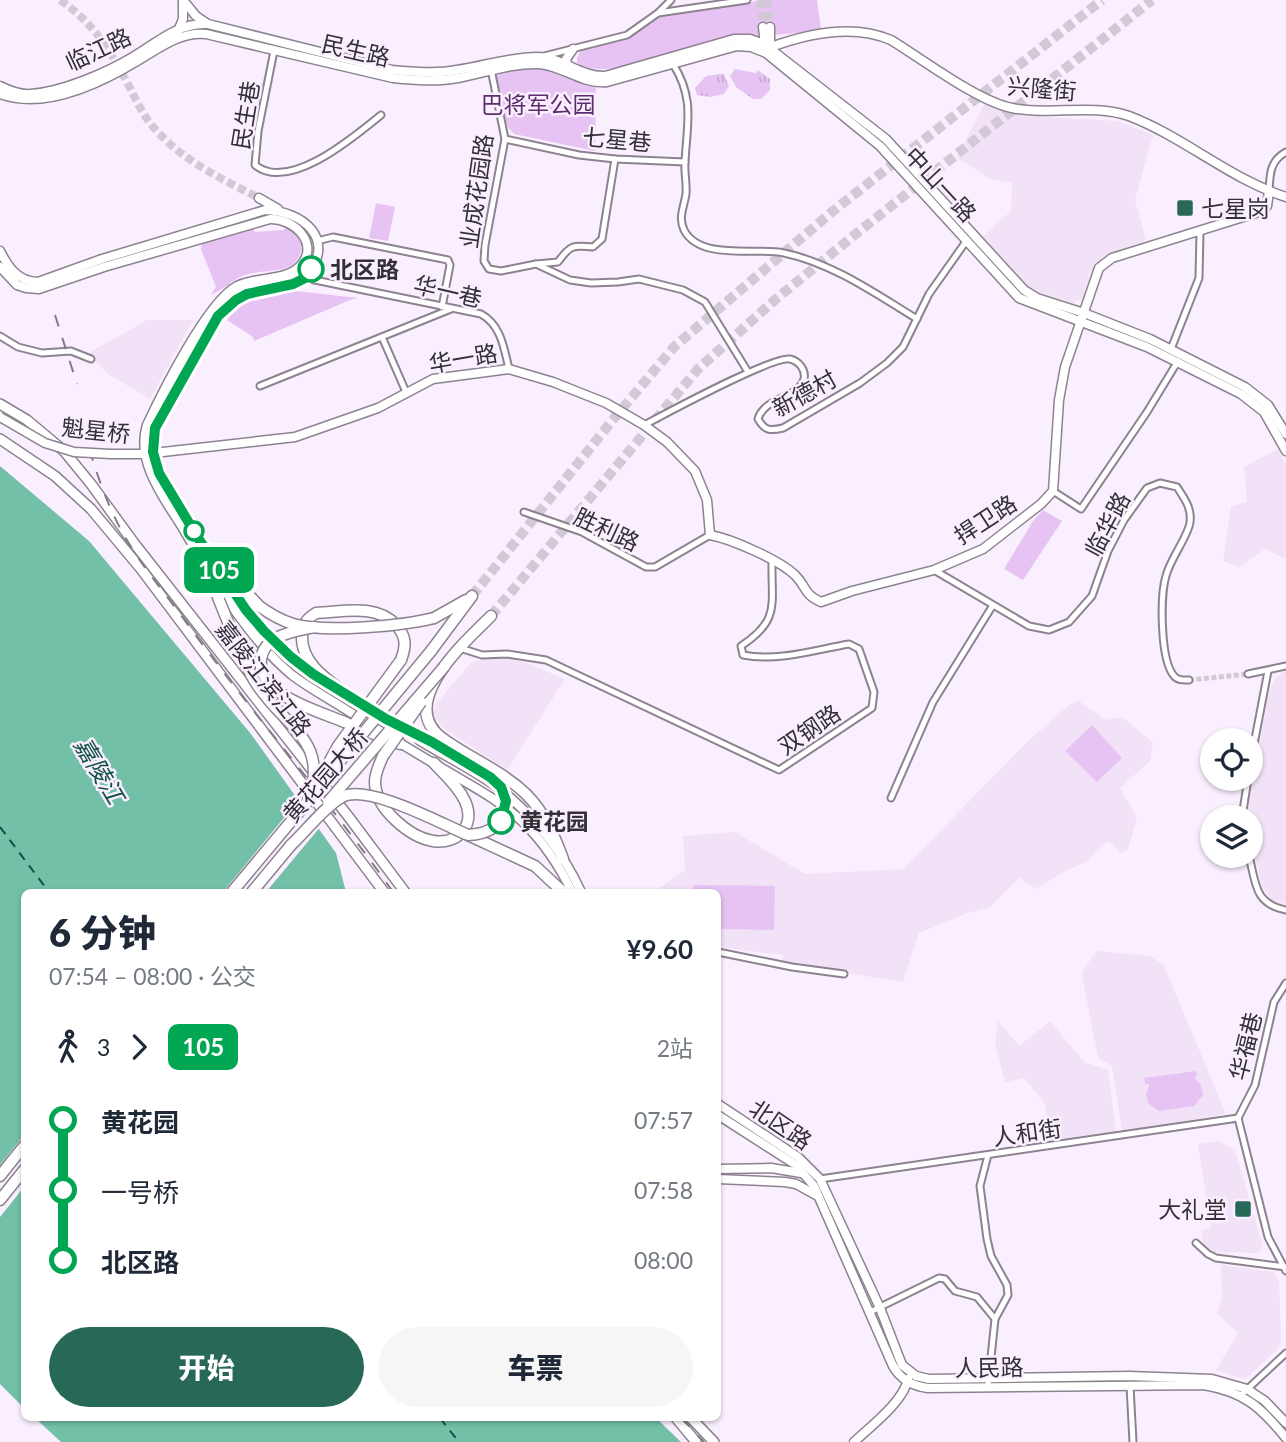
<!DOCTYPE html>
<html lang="zh">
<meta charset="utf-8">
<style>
body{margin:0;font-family:Lato,"Noto Sans SC",sans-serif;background:#f6f6f7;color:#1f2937;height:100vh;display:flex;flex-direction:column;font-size:26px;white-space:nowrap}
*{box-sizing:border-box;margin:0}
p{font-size:23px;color:#747a83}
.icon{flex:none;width:38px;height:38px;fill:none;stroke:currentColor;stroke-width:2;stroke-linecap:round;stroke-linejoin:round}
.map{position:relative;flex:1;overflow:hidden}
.sheet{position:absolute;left:21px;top:889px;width:700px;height:532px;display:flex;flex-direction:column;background:#fff;border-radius:10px;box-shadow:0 2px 5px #0004}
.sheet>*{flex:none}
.badge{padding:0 14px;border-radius:10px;font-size:24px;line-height:46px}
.tools{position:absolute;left:1200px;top:728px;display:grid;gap:14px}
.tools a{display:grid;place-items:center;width:63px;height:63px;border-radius:50%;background:#fff;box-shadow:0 2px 5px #0004;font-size:35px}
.map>.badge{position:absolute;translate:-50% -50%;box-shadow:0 0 0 4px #fff}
.legs{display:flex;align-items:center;gap:10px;height:77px;padding:0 28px;font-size:23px}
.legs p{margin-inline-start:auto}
.headline{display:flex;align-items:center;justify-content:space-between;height:119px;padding:0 28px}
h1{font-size:38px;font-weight:800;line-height:52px}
.cta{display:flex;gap:14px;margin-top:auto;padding:14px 28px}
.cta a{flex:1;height:80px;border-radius:42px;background:#286856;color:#fff;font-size:28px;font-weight:800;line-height:80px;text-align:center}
.cta a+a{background:#f6f6f7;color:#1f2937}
ul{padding:0 28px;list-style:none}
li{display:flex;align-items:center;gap:24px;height:70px;font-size:26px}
li i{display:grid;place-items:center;width:10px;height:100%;margin:0 9px;background:currentColor}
li i::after{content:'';width:18px;height:18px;margin:-9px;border:5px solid;border-radius:50%;background:#fff}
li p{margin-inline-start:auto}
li:first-child i{background:linear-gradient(#0000 50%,currentColor 0)}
li:last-child i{background:linear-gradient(currentColor 50%,#0000 0)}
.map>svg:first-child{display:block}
.built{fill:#f2e2f8}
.grass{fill:url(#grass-tufts)}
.green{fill:#e6c3f2}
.water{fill:#72c0a8}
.pier{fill:#faeffe}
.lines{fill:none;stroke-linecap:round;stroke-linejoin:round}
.ferry{stroke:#105242;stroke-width:2;stroke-dasharray:9 7;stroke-linecap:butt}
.street-tunnel{stroke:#d2c9d6;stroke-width:5;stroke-dasharray:5 2.5;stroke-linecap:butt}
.secondary-tunnel{stroke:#d2c9d6;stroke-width:8;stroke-dasharray:8 4;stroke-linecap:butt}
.highway-tunnel{stroke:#d2c9d6;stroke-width:10;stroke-dasharray:10 5;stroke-linecap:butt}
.street-casing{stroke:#8d8390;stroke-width:9}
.secondary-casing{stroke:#8d8390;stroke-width:11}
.primary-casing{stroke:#8d8390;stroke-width:12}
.highway-casing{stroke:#8d8390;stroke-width:13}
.street{stroke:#fff;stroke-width:5}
.secondary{stroke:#fff;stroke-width:8}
.primary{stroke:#fff;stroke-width:9}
.highway{stroke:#fff;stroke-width:10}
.rail{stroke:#837c86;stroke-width:2;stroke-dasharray:12 12;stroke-linecap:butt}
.secondary-bridge-casing{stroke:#8d8390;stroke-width:11;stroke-linecap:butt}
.highway-bridge-casing{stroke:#8d8390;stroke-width:13;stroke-linecap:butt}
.secondary-bridge{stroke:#fff;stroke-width:8}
.highway-bridge{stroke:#fff;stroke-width:10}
.line-1-casing{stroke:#fff;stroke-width:16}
.line-1{stroke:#00a651;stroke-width:10}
.poi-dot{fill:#286856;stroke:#faeffe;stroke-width:2.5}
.stop-1-dot{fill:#fff;stroke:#00a651;stroke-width:3.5}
.labels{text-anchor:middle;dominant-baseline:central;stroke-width:5;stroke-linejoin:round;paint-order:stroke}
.street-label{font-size:23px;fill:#343036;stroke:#faeffe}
.park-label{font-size:23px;fill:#5c2c6c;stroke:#faeffe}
.poi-label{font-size:23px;fill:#343036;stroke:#faeffe;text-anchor:start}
.stop-label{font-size:23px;font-weight:bold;fill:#343036;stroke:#faeffe;text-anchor:start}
.water-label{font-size:24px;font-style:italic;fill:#105242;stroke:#faeffe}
</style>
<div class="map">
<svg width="1286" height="1442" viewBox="0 0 1286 1442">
<defs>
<pattern id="grass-tufts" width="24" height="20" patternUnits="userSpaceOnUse" patternTransform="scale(1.75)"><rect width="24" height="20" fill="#e6c3f2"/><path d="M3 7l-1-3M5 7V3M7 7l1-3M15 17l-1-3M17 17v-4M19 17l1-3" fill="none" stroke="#c6a8d0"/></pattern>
</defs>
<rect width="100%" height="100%" fill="#faeffe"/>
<g class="built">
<polygon points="985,103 999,109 1026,116 1118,121 1153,135 1135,200 1146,240 1102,258 1090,273 1083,298 1073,303 1040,292 1027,285 982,237 1011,211 1012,183 990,179 957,157"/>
<polygon points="147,320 193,320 150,399 108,374 87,354"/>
<polygon points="1278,449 1286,465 1286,556 1283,558 1265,549 1239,567 1223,561 1231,506 1247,502 1244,467"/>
<polygon points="494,657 524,662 565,679 507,770 444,729 435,718 434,711 436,704 467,667 474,661"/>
<polygon points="1286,669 1286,904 1271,900 1262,886 1251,840 1251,817 1247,817 1247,810 1269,692 1275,679"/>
<polygon points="1079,701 1105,720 1122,717 1153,742 1150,761 1120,788 1137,817 1128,849 1121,853 1108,841 1086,862 1060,874 1037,889 1019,878 990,907 968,913 919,933 903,982 782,963 783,955 718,947 718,892 654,892 685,870 683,836 735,832 805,874 903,869 1026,743 1069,705"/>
<polygon points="1097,951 1151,956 1164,966 1226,1114 1122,1131 1112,1066 1098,1058 1082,975 1083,970"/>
<polygon points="998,1021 1019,1046 1050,1021 1084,1062 1108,1070 1116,1131 1050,1140 1045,1104 1024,1078 1005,1082 995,1043"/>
<polygon points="1219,1141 1235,1150 1263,1247 1258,1253 1213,1252 1204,1245 1201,1230 1211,1228 1198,1144"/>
<polygon points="1221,1265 1274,1272 1279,1279 1281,1339 1279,1348 1248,1377 1243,1379 1216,1370 1238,1333 1217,1313 1222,1297"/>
</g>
<g class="grass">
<polygon points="735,69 756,73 758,70 770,79 770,90 761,99 753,99 736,87 730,76"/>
<polygon points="720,74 724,74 729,86 724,94 710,97 697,95 695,88 706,76"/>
</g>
<g class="green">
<path d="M764,0H817L821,30C793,35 764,34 735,38C700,43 603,84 577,63V58L581,50L627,38L655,19L664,16Z"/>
<path d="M534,67C556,72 574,84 596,87L595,151L514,134L507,126L496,77L499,73Z"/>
<polygon points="376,203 395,207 388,241 369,238"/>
<path d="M286,226L295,232L302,243C300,278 269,267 245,275C232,279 224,291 211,294L216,287L201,249L202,244L253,228L255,232L284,230Z"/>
<path d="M296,291L358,298L350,300L254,341L253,337L227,320C240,296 271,295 296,291Z"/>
<polygon points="1043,510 1062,521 1023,580 1004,569 1033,521"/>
<polygon points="1092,725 1122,758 1097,782 1065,751"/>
<polygon points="693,885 775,886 774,930 718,929 718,892 693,892"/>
<polygon points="1196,1071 1197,1076 1194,1078 1201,1085 1203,1095 1194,1106 1159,1111 1148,1103 1146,1094 1150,1084 1145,1084 1144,1078"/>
</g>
<g class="water">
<polygon points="0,466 89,541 251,734 336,853 346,892 24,892 24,1408 0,1384"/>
<polygon points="35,1418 656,1418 681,1442 61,1442"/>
</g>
<g class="pier">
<polygon points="301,797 321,826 266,892 223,892"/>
<polygon points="24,1135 24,1187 0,1217 0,1165"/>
</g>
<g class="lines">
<g class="ferry">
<polyline points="0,827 49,892"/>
<polyline points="440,1418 459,1442"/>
</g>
<polyline class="street-tunnel" points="1189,680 1248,674"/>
<g class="secondary-tunnel">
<path d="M60,0C94,23 111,52 130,88C137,102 144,117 155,129C183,161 222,179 259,198"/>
<polyline points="760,0 763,27"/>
<polyline points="767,0 770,27"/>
</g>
<g class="highway-tunnel">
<polyline points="472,596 611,422 674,347 833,211 1102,0"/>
<polyline points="491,616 698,369 777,298 857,233 1152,0"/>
</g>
<g class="street-casing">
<g id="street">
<polyline points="658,13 671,0"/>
<path d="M274,51L258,131L255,165C289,193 355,136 381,115"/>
<polyline points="544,56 627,35 658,13 747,0"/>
<path d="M673,64C695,99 687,123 685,162C684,172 687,183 686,194C684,207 678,217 684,230C700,261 756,247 784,253C832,263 876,294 917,319"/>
<polyline points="491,69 505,139 485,245 484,261 489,269 501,271 536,264 570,280 591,283 618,282 639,279 683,290 705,302 748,372"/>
<polyline points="505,139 579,155 615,159 685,162"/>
<path d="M1269,191C1270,173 1270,161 1286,152"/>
<polyline points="317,241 333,237 448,260 450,265 442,307"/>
<path d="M536,264L558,262C570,245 573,245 593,247L602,239L615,159"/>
<path d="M305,278L481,314C501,325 504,348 509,369"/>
<polyline points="0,336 18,347 42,353 71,351 91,359"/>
<polyline points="382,337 406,392"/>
<polyline points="1171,349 1199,278 1200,232"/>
<polyline points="260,386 451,309"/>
<path d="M644,425C667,413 772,356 790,359C799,361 806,370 804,379C799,398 764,397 758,419C765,431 770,431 783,428L860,383L887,363L903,347L929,294L967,240"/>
<polyline points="1053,491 1081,509 1147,412 1178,361"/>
<polyline points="524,512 582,532 646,567 655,567 710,535"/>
<path d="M934,570L1029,626L1049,630L1069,622L1092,596L1108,551L1124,520L1147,488L1160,483L1177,487C1184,498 1192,508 1190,522C1189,535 1170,559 1166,576C1160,595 1160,660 1174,676C1178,681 1184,680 1189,680"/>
<path d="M460,648L482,655L507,654L546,660L779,770L872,708L874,692L859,649L849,644C814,650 778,662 743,655L741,646C781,620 771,604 772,561"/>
<polyline points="1248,674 1286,666"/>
<polyline points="1251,760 1268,671"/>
<polyline points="891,798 933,702 993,605"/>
<polyline points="1242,817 1248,779"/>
<path d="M1249,856C1256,883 1254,904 1286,910"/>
<polyline points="718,952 792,967 844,974"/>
<polyline points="1238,1118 1268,1237 1286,1271"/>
<polyline points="1238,1118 1255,1085 1274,1002 1286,983"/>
<polyline points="988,1155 980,1186 987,1239 991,1256 1007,1285 1008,1295 995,1319 988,1386"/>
<polyline points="820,1179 1238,1118"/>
<polyline points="1196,1243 1208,1254 1216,1258 1286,1267"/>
<polyline points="870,1312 939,1278 945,1279 955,1291 977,1297 995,1319"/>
<polyline points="1130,1386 1133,1442"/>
<polyline points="1241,1395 1286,1353"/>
</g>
</g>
<g class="secondary-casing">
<g id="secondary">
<path d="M183,0L196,16L208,24L392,70C414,72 436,74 457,70C484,66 510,57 538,57C562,57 580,77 605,76L734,39H750L764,44L886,139L1024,290L1037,298L1084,313L1150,339L1245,387L1268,405L1286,434"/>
<polyline points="763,27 765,45"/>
<polyline points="178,31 183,19 183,0"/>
<path d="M771,47C809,33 854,24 891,40C922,59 979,102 1012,108C1050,116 1092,103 1129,116C1184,137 1230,179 1286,197"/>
<polyline points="770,48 770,27"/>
<polyline points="568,68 566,59 573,49"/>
<path d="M0,86C10,91 20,95 31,94C62,92 106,73 133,57C155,44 178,23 205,24"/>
<path d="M0,94C44,110 99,84 137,61C158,49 180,31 206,34L393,78C414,80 436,82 458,78C484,73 512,63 539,64C563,66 581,84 607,82L737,46L751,47L766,53L880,146L1019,298L1147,347L1241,394L1264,412L1286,451"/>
<polyline points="259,198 278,209"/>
<path d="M0,251C8,267 18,282 38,282L102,259L265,210C302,211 336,238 308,274C296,290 257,288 239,299C215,313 204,338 191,362C180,383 164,404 156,427C142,466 186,520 206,551"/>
<path d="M0,267L17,285L26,288L39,289L104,267L270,219C292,218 319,241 302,264C288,282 256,276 237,286C207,302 162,393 147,425C136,460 161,494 179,522C210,573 246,637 292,675C309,688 328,698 345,709C378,730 411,750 445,770C472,786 501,801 524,823C544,843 560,867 572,892"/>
<path d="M111,454H145L295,437L378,408L433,379L509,369L553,382L606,403L644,425L667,442L695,471L707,500L710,535C732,539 779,560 795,575C807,587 803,594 821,602L852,591L934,570L983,549L1041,504L1053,491L1059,400L1065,367L1099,268L1112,258L1256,213L1267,206L1269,191"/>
<path d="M216,564C245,609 275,651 322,680"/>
<polyline points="345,694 382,717"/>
<path d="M419,740C446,757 483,774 506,794C538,821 564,855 581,892"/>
<polyline points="718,1104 798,1157 820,1179 880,1308 902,1365 916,1376 929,1379 1129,1376 1212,1379 1247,1389 1265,1401 1286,1423"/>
<path d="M718,1115L796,1165L814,1186L893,1366C901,1380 912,1386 928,1388L1204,1385C1244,1392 1260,1406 1286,1438"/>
<polyline points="718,1169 771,1168 801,1173"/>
<polyline points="718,1179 785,1182 796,1184 816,1195"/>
<path d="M854,1442C871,1426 904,1401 908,1379"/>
</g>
</g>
<g class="primary-casing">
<g id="primary">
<polyline points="0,404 27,420 64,451 91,484 134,543 348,816 405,892"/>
<polyline points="0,439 55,476 91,509 141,569 384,892"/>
<polyline points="676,1418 696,1442"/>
<polyline points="691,1418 714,1442"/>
</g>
</g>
<g class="highway-casing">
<g id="highway">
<polyline points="204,547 259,606"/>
<polyline points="206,565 219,600"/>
<path d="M491,616C466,641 395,703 442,738C469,758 501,770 526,794C545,813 554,835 563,859"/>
<polyline points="434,618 466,600"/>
<polyline points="431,651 472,596"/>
<path d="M348,695C328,680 301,664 302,636C303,624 306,619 316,613C342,612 376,603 396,625C407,637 406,646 401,660"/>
<polyline points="386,719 432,742"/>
<polyline points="348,724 400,744"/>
<path d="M383,756C379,765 375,773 375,782C375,808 409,837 433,841C458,845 476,825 465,801C458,786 445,775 434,763"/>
<polyline points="468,835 535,866 563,892"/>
<polyline points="232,892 308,801"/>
<polyline points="252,892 291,845"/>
<polyline points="0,1176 24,1146"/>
<polyline points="0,1200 24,1170"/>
</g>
</g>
<use href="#street" class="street"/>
<use href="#secondary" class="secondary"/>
<use href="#primary" class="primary"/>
<use href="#highway" class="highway"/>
<g class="rail">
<polyline points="55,315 77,384"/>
<path d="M83,426C92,460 103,495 119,526C136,559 161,588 183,618C250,711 327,798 393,892"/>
<polyline points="681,1418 704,1442"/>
</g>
<g class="secondary-bridge-casing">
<polyline id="secondary-bridge" points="0,417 45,443 74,452 111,454"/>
</g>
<g class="highway-bridge-casing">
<g id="highway-bridge">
<path d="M219,600C230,626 240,656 254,680C282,727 331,738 308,801"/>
<path d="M259,606C270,614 280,620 293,624C324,633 402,626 434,618"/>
<path d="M314,627C295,631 264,635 261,659C256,695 321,712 347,723"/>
<polyline points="383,756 421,702"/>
<polyline points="320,779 338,746 401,660"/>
<polyline points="312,795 431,651"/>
<polyline points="328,802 444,667"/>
<path d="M291,845C306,831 325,806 342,797C367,783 442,824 468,835C488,834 501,827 506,807C506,776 456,757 432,742"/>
</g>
</g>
<use href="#secondary-bridge" class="secondary-bridge"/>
<use href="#highway-bridge" class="highway-bridge"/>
</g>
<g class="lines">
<g class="line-1-casing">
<polyline id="line-1" points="311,269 305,278 293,284 247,294 236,300 218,316 155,428 153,452 159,473 198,538 246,610 264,631 291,657 313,674 386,719 432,742 490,777 501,787 506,801 501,821"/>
</g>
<use href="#line-1" class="line-1"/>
</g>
<g class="poi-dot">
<rect x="1176" y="199" width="18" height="18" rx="3.5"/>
<rect x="1234" y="1200" width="18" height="18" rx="3.5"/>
</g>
<g class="stop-1-dot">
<circle cx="311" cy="269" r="12"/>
<circle cx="194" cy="531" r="9"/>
<circle cx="501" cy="821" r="12"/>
</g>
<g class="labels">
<g class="street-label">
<text transform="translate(98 49) rotate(-25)">临江路</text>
<text transform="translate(356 50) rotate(13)">民生路</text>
<text transform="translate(1042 88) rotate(5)">兴隆街</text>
<text transform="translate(245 115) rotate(-81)">民生巷</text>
<text transform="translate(617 139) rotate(5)">七星巷</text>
<text transform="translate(941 184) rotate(47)">中山一路</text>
<text transform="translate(476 191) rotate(-82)">业成花园路</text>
<text transform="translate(448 291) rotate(13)">华一巷</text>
<text transform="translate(463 358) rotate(-10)">华一路</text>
<text transform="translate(804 393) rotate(-29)">新德村</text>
<text transform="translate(96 430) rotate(6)">魁星桥</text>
<text transform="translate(985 519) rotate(-33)">捍卫路</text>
<text transform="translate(1107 524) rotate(-62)">临华路</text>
<text transform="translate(607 529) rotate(25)">胜利路</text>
<text transform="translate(264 678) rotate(52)">嘉陵江滨江路</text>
<text transform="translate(809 729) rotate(-34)">双钢路</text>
<text transform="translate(325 775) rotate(-49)">黄花园大桥</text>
<text transform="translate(1245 1046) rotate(-76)">华福巷</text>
<text transform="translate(781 1124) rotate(34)">北区路</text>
<text transform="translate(1027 1132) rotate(-8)">人和街</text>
<text transform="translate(989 1367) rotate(-1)">人民路</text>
</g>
<g class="park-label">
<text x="538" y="104">巴将军公园</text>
</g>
<g class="poi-label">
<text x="1201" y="208">七星岗</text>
<text x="1227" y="1209" text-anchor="end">大礼堂</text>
</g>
<g class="stop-label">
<text x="330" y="269">北区路</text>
<text x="520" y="821">黄花园</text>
</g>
<g class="water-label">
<text transform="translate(100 770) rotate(59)">嘉陵江</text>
</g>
</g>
</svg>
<div class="tools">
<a><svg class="icon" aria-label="locate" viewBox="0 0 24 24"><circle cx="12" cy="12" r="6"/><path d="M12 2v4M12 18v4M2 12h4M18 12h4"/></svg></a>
<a><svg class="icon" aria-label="layers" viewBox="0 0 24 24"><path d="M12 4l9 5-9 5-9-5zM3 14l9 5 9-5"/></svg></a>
</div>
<b class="badge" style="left:219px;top:570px;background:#00a651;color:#fff">105</b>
<section class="sheet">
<div class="headline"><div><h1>6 分钟</h1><p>07:54 – 08:00 · 公交</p></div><b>¥9.60</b></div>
<div class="legs"><svg class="icon" aria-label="walk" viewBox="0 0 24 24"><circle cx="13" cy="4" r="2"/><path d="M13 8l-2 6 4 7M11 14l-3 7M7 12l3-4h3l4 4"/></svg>3<svg class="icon" aria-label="forward" viewBox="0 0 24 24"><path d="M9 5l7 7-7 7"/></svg><b class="badge" style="background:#00a651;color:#fff">105</b><p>2站</p></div>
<ul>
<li><i style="color:#00a651"></i><b>黄花园</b><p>07:57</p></li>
<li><i style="color:#00a651"></i><span>一号桥</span><p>07:58</p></li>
<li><i style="color:#00a651"></i><b>北区路</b><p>08:00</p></li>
</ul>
<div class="cta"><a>开始</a><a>车票</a></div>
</section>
</div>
